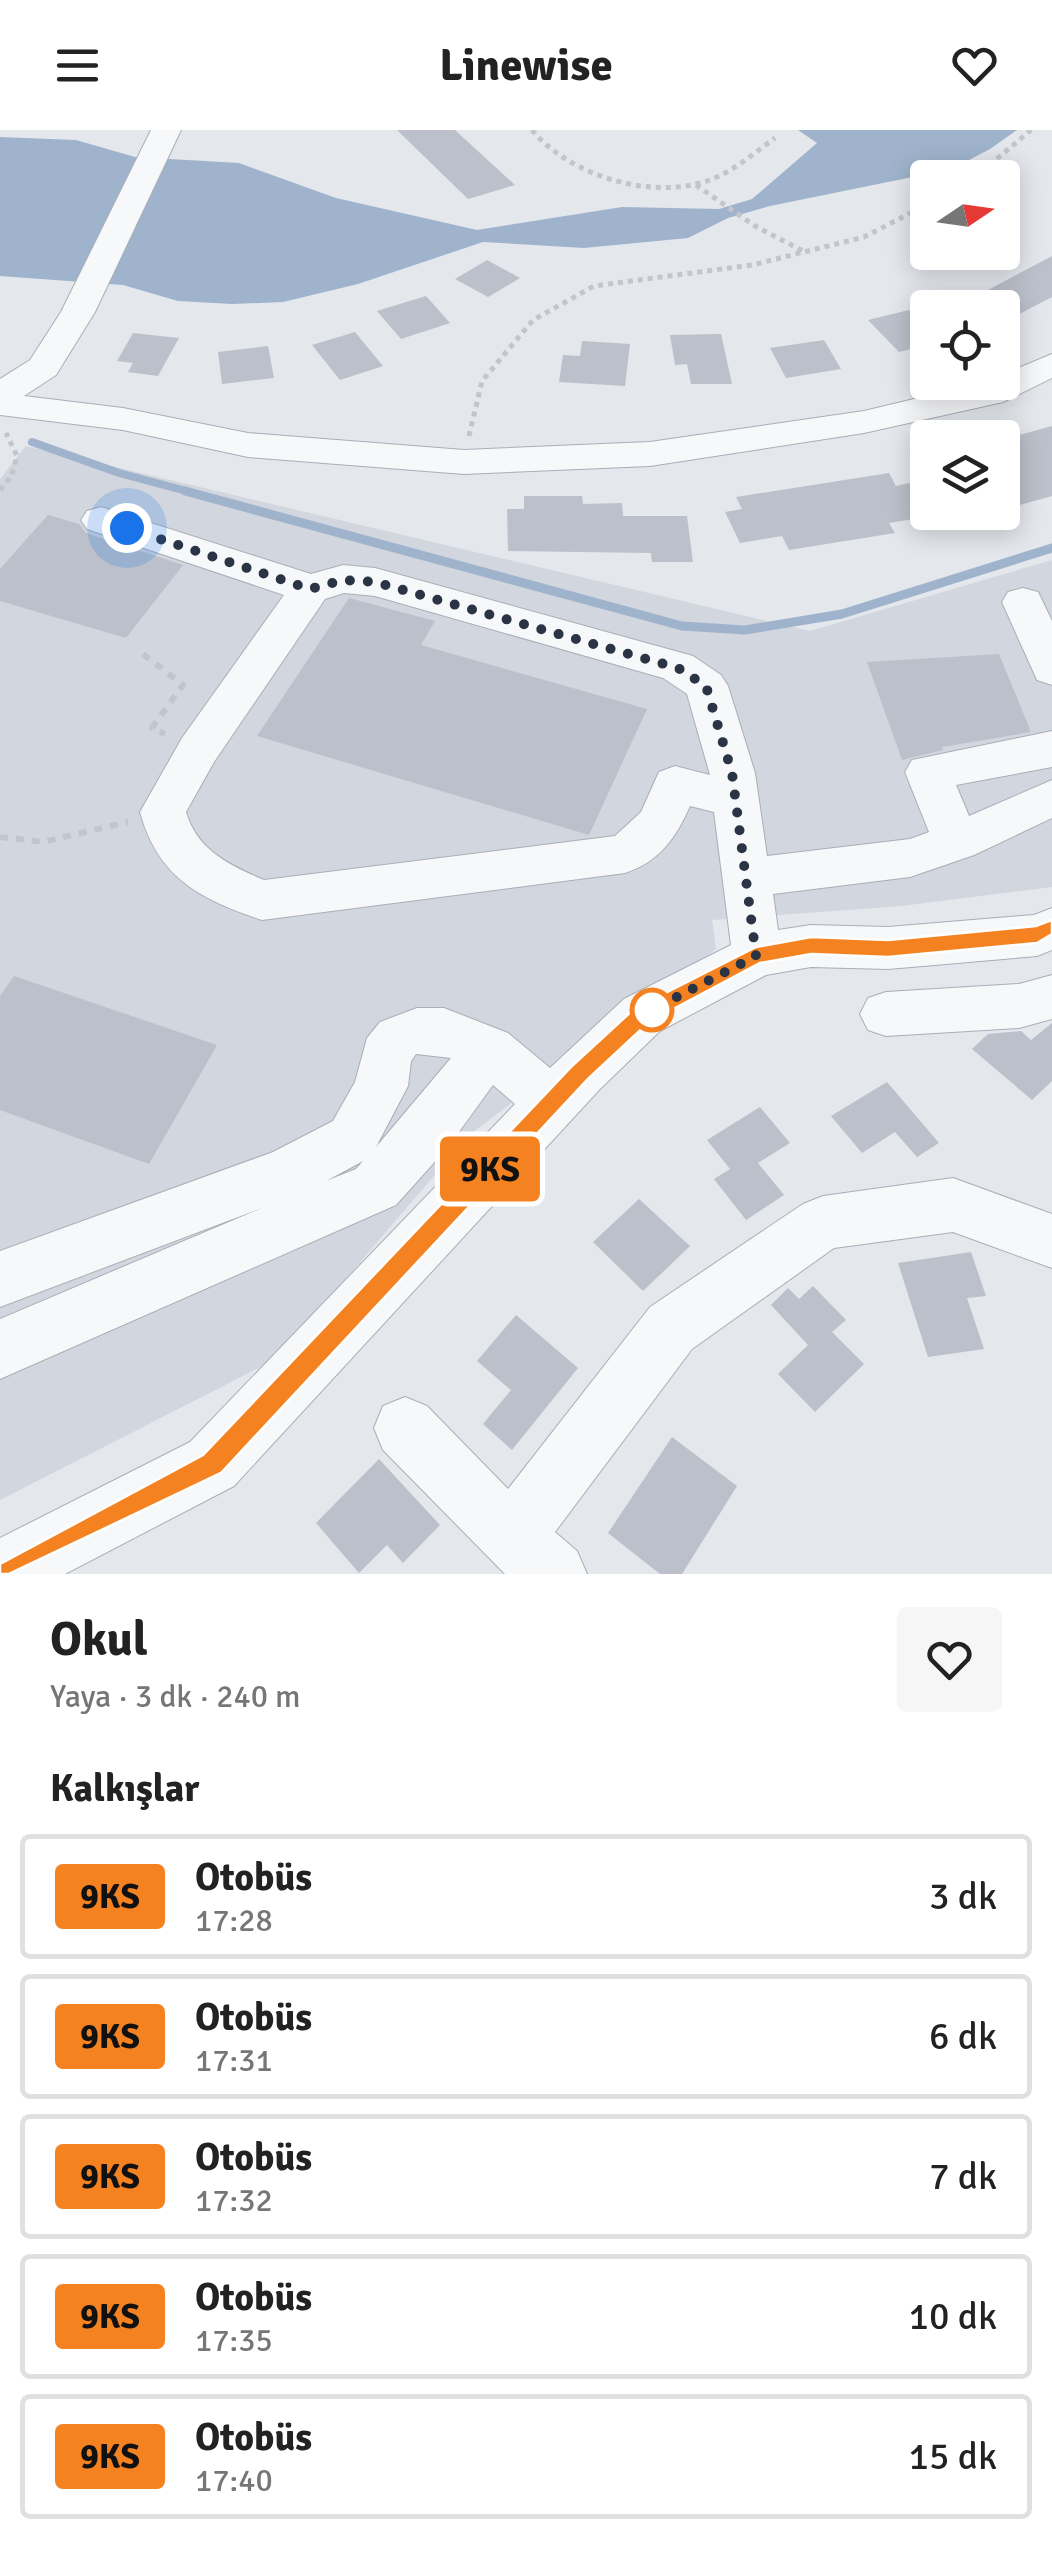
<!DOCTYPE html>
<html lang="tr">
<meta charset="utf-8">
<style>
body{margin:0;font-family:Signika,sans-serif;background:#f6f6f6;color:#222;height:100vh;display:flex;flex-direction:column;font-size:38px;white-space:nowrap}
*{box-sizing:border-box;margin:0}
p{font-size:32px;color:#767676}
.icon{flex:none;width:55px;height:55px;fill:none;stroke:currentColor;stroke-width:2;stroke-linecap:round;stroke-linejoin:round}
.map{position:relative;height:1444px;overflow:hidden}
.panel{display:flex;flex-direction:column;background:#fff;flex:1}
.panel>*{flex:none}
.badge{padding:0 20px;border-radius:8px;font-size:35px;line-height:65px}
.needle{width:65px;rotate:77deg}
.controls{position:absolute;left:910px;top:30px;display:grid;gap:20px}
.controls a{display:grid;place-items:center;width:110px;height:110px;border-radius:10px;background:#fff;box-shadow:0 5px 25px #0003;font-size:50px}
.you{position:absolute;width:50px;height:50px;margin:-25px;border:8px solid #fff;border-radius:50%;background:#1a73e8;box-shadow:0 0 0 15px #1a73e833}
.map>.badge{position:absolute;translate:-50% -50%;box-shadow:0 0 0 5px #fff}
h2{padding:0 50px;font-size:38px;line-height:90px}
.round{display:grid;place-items:center;flex:none;width:105px;height:105px;border-radius:10px;background:#f6f6f6}
.overview{display:flex;align-items:center;justify-content:space-between;height:170px;padding:0 50px}
h1{font-size:48px;font-weight:700;line-height:75px}
ul{padding:0;list-style:none}
li{display:flex;align-items:center;gap:30px;height:125px;margin:0 20px 15px;padding:0 30px;border:5px solid #e0e0e0;border-radius:10px}
li div{flex:1}
li b{display:block;font-size:38px}
li em{font-style:normal}
li .badge{min-width:110px;font-weight:700;text-align:center}
header{display:flex;justify-content:space-between;align-items:center;height:130px;padding:0 50px;background:#fff;font-size:45px;font-weight:700}
.map>svg:first-child{display:block}
.built{fill:#d2d6de}
.water{fill:#9fb4cc}
.lines{fill:none;stroke-linecap:round;stroke-linejoin:round}
.stream-far1{stroke:#9fb4cc;stroke-width:8}
.stream{stroke:#9fb4cc;stroke-width:9}
.building{fill:#bbc0ca}
.minor-casing{stroke:#a9aeb7;stroke-width:2}
.path-far1{stroke:#c2c5cb;stroke-width:5;stroke-dasharray:5 5;stroke-linecap:butt}
.path{stroke:#c2c5cb;stroke-width:6;stroke-dasharray:8 8;stroke-linecap:butt}
.minor{fill:#f7f8fa;fill-rule:evenodd}
.line{fill:#f58220;stroke:#fff;stroke-width:2.5}
.walk{stroke:#2b3445;stroke-width:10;stroke-dasharray:0 18}
.stop-dot{fill:#fff;stroke:#f58220;stroke-width:5}
</style>
<header><svg class="icon" aria-label="menu" viewBox="0 0 24 24"><path d="M4 6h16M4 12h16M4 18h16"/></svg>Linewise<svg class="icon" aria-label="heart" viewBox="0 0 24 24"><path d="M12 20l-8-8c-3-5 5-10 8-4 3-6 11-1 8 4z"/></svg></header>
<div class="map">
<svg width="1052" height="1444" viewBox="0 0 1052 1444">
<rect width="100%" height="100%" fill="#e4e7ec"/>
<polygon class="built" points="26,316 810,501 1052,430 1052,757 901,776 712,790 716,819 469,1005 278,1228 0,1370 0,349"/>
<polygon class="water" points="798,0 1017,0 990,19 952,39 770,76 728,88 688,108 584,118 483,112 358,154 283,172 232,174 178,171 123,155 0,146 0,7 76,10 135,27 239,33 336,68 477,100 622,77 719,79 752,69 817,13"/>
<g class="lines">
<polyline class="stream-far1" points="32,312 119,343 194,363"/>
<polyline class="stream" points="185,361 682,496 745,500 842,484 1052,418"/>
</g>
<g class="building">
<polygon points="397,0 455,0 515,55 468,69"/>
<polygon points="1052,126 1052,167 1002,193 1002,178 954,178"/>
<polygon points="487,130 520,148 488,167 455,149"/>
<polygon points="426,166 450,193 401,209 377,181"/>
<polygon points="909,180 928,199 928,215 899,222 868,190"/>
<polygon points="355,202 383,236 340,250 312,215"/>
<polygon points="133,203 179,208 158,246 128,242 133,233 117,231"/>
<polygon points="721,204 732,254 691,254 687,234 675,235 670,205"/>
<polygon points="824,210 841,239 786,248 770,218"/>
<polygon points="582,211 630,214 625,256 559,252 563,225 580,226"/>
<polygon points="268,216 274,248 222,254 218,222"/>
<polygon points="1052,296 1052,366 1002,380 1002,310"/>
<polygon points="889,343 896,356 910,353 931,386 889,393 895,403 789,420 782,406 740,413 725,382 742,379 736,367"/>
<polygon points="524,366 582,366 583,374 622,373 623,386 687,386 693,432 652,432 651,423 508,421 507,379 524,379"/>
<polygon points="48,385 79,394 86,403 183,435 126,508 0,471 0,439"/>
<polygon points="349,468 435,491 421,515 647,579 589,705 257,606"/>
<polygon points="999,524 1031,602 942,617 943,620 902,630 867,532"/>
<polygon points="14,846 217,915 149,1034 0,980 0,866"/>
<polygon points="1052,893 1052,951 1032,970 972,919 988,904 1021,901 1031,910"/>
<polygon points="887,952 939,1013 917,1027 895,1002 862,1023 831,986"/>
<polygon points="760,977 790,1013 758,1033 784,1065 746,1090 714,1049 730,1039 707,1010"/>
<polygon points="639,1069 690,1116 643,1161 593,1112"/>
<polygon points="971,1122 986,1166 967,1168 984,1219 928,1227 898,1133"/>
<polygon points="813,1156 846,1190 832,1202 864,1234 815,1282 778,1244 808,1215 771,1175 788,1158 799,1169"/>
<polygon points="516,1185 578,1238 512,1320 483,1294 511,1260 477,1231"/>
<polygon points="672,1307 737,1356 682,1444 660,1444 608,1403"/>
<polygon points="379,1329 440,1395 403,1433 387,1415 359,1443 316,1393"/>
</g>
<g class="lines">
<g class="minor-casing">
<g id="minor">
<polygon points="151,0 181,0 95,182 56,245 24,266 123,278 248,303 464,320 650,312 864,281 985,252 1002,252 1002,245 1052,224 1052,248 1003,272 864,303 650,336 464,344 248,327 123,300 0,285 0,249 30,230 61,182"/>
<path d="M101,377L311,444L343,435L375,438L693,526L721,545L728,556L755,643L767,726L910,709L929,702L905,642L912,630L1052,601V637L956,655L969,686L1052,650V688L974,725L910,747L773,764L778,800L811,795L888,797L1034,785L1052,778V820L1037,826L888,839L811,837L766,845L660,901L600,959L234,1356L65,1444H0V1408L190,1312L515,974L493,955L448,1017L396,1075L0,1249V1189L262,1078L0,1177V1121L273,1022L333,991L355,952L367,908L380,892L417,878H444L508,903L550,938L624,869L731,815L714,682L690,676C676,708 659,732 625,743L262,790C200,769 158,748 140,682L182,608L284,465L87,399L81,390L87,381ZM344,463L375,466L663,548L687,564L710,645L675,636L659,642L641,682L615,706L264,750C229,735 197,720 186,682L214,632L325,469ZM416,924L451,928L376,1017L408,956L411,931ZM363,1031L356,1039L326,1051Z"/>
<polygon points="1023,458 1038,462 1052,491 1052,555 1037,550 1002,472 1008,462"/>
<polygon points="1052,845 1052,889 1019,898 886,906 868,900 860,884 868,868 886,862 1019,854"/>
<polygon points="953,1048 1052,1084 1052,1138 953,1102 834,1118 692,1219 555,1402 577,1421 587,1444 505,1444 383,1320 374,1298 383,1276 405,1267 427,1276 508,1359 650,1177 803,1074 823,1066"/>
</g>
</g>
<g class="path-far1">
<path d="M532,0C570,46 652,71 710,50C734,41 754,23 775,8"/>
<polyline points="974,48 1031,0"/>
<polyline points="696,55 755,96 805,122"/>
<polyline points="469,306 482,251 533,190 594,156 752,135 864,107 928,74"/>
<polyline points="0,360 12,345 17,326 6,303"/>
</g>
<g class="path">
<polyline points="143,524 183,555 152,598 165,604"/>
<polyline points="0,707 43,712 128,692"/>
</g>
<use href="#minor" class="minor"/>
</g>
<polygon class="line" points="1052,790 1052,804 1037,813 888,827 811,824 760,833 649,892 588,949 221,1343 9,1444 0,1444 0,1434 203,1325 573,935 634,879 756,817 811,807 888,810 1036,796"/>
<g class="lines">
<polyline class="walk" points="127,398 310,459 343,450 375,452 678,538 706,556 732,643 756,826 642,885 652,880"/>
</g>
<circle class="stop-dot" cx="652" cy="880" r="20"/>
</svg>
<div class="controls">
<a><svg class="needle" viewBox="-14 -14 28 28"><path d="M0-13l5 13h-10z" fill="#e53935"/><path d="M0 13l5-13h-10z" fill="#767676"/></svg></a>
<a><svg class="icon" aria-label="locate" viewBox="0 0 24 24"><circle cx="12" cy="12" r="6"/><path d="M12 2v4M12 18v4M2 12h4M18 12h4"/></svg></a>
<a><svg class="icon" aria-label="layers" viewBox="0 0 24 24"><path d="M12 4l9 5-9 5-9-5zM3 14l9 5 9-5"/></svg></a>
</div>
<div class="you" style="left:127px;top:398px"></div>
<b class="badge" style="left:490px;top:1039px;background:#f58220;color:#111">9KS</b>
</div>
<section class="panel">
<div class="overview"><div><h1>Okul</h1><p>Yaya · 3 dk · 240 m</p></div><a class="round"><svg class="icon" aria-label="heart" viewBox="0 0 24 24"><path d="M12 20l-8-8c-3-5 5-10 8-4 3-6 11-1 8 4z"/></svg></a></div>
<h2>Kalkışlar</h2>
<ul>
<li><span class="badge" style="background:#f58220;color:#111">9KS</span><div><b>Otobüs</b><p>17:28</p></div><em>3 dk</em></li>
<li><span class="badge" style="background:#f58220;color:#111">9KS</span><div><b>Otobüs</b><p>17:31</p></div><em>6 dk</em></li>
<li><span class="badge" style="background:#f58220;color:#111">9KS</span><div><b>Otobüs</b><p>17:32</p></div><em>7 dk</em></li>
<li><span class="badge" style="background:#f58220;color:#111">9KS</span><div><b>Otobüs</b><p>17:35</p></div><em>10 dk</em></li>
<li><span class="badge" style="background:#f58220;color:#111">9KS</span><div><b>Otobüs</b><p>17:40</p></div><em>15 dk</em></li>
</ul>
</section>
